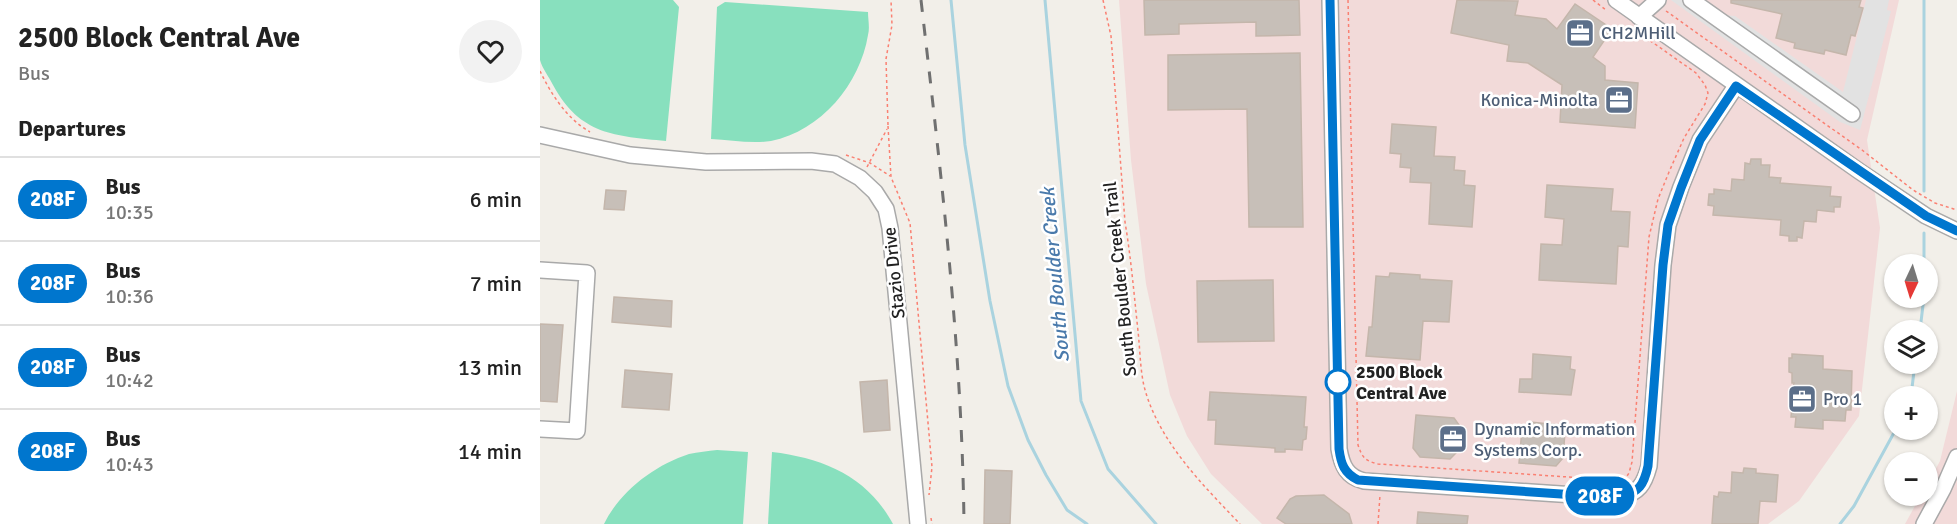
<!DOCTYPE html>
<meta charset="utf-8">
<style>
body{margin:0;font-family:Signika,sans-serif;background:#f2f2f2;color:#222;height:100vh;display:flex;flex-direction:column;font-size:22px;white-space:nowrap}
*{box-sizing:border-box;margin:0}
p{font-size:20px;color:#767676}
.icon{flex:none;width:33px;height:33px;fill:none;stroke:currentColor;stroke-width:2;stroke-linecap:round;stroke-linejoin:round}
.map{position:relative;flex:1;overflow:hidden}
.panel{display:flex;flex-direction:column;background:#fff;width:540px}
.panel>*{flex:none}
.badge{padding:0 12px;border-radius:20px;font-size:21px;line-height:39px}
.needle{width:39px;rotate:184deg}
.controls{position:absolute;left:1344px;top:254px;display:grid;gap:12px}
.controls a{display:grid;place-items:center;width:54px;height:54px;border-radius:50%;background:#fff;box-shadow:0 2px 4px #0004;font-size:30px}
.map>.badge{position:absolute;translate:-50% -50%;box-shadow:0 0 0 3px #fff}
h2{padding:0 18px;font-size:22px;line-height:54px}
.round{display:grid;place-items:center;flex:none;width:63px;height:63px;border-radius:32px;background:#f2f2f2}
.summary{display:flex;align-items:center;justify-content:space-between;height:102px;padding:0 18px}
h1{font-size:28px;font-weight:800;line-height:45px}
ul{padding:0;list-style:none}
li{display:flex;align-items:center;gap:18px;height:84px;padding:0 18px;border-top:2px solid #e0e0e0}
li div{flex:1}
li b{display:block;font-size:22px}
li em{font-style:normal}
li .badge{min-width:66px;font-weight:700;text-align:center}
main{display:flex;flex:1;min-height:0}
.map>svg:first-child{display:block}
.commercial{fill:#f2dad9}
.pitch{fill:#88e0be}
.parking{fill:#e2e2e2}
.lines{fill:none;stroke-linecap:round;stroke-linejoin:round}
.stream{stroke:#aad3df;stroke-width:3}
.building{fill:#c7bfb8;stroke:#c4b6ab;stroke-width:1.5}
.minor-casing{stroke:#a9a9a9;stroke-width:18}
.path{stroke:#fa8072;stroke-width:1.5;stroke-dasharray:3 3;stroke-linecap:butt}
.minor{stroke:#fff;stroke-width:15}
.rail{stroke:#707070;stroke-width:3;stroke-dasharray:12 12;stroke-linecap:butt}
.line-casing{stroke:#fff;stroke-width:14}
.line{stroke:#0076ce;stroke-width:9}
.stop-dot{fill:#fff;stroke:#0076ce;stroke-width:3}
.labels{text-anchor:middle;dominant-baseline:central;stroke-width:5;stroke-linejoin:round;paint-order:stroke}
.service-label{font-size:18px;fill:#4e5e75;stroke:#fff;text-anchor:start}
.street-label{font-size:18px;fill:#222;stroke:#fff}
.stop-label{font-size:18px;font-weight:bold;fill:#222;stroke:#fff;text-anchor:start}
.water-label{font-size:20px;font-style:italic;fill:#4a7aab;stroke:#fff}
</style>
<main>
<section class="panel">
<div class="summary"><div><h1>2500 Block Central Ave</h1><p>Bus</p></div><a class="round"><svg class="icon" aria-label="heart" viewBox="0 0 24 24"><path d="M12 20l-8-8c-3-5 5-10 8-4 3-6 11-1 8 4z"/></svg></a></div>
<h2>Departures</h2>
<ul>
<li><span class="badge" style="background:#0076ce;color:#fff">208F</span><div><b>Bus</b><p>10:35</p></div><em>6 min</em></li>
<li><span class="badge" style="background:#0076ce;color:#fff">208F</span><div><b>Bus</b><p>10:36</p></div><em>7 min</em></li>
<li><span class="badge" style="background:#0076ce;color:#fff">208F</span><div><b>Bus</b><p>10:42</p></div><em>13 min</em></li>
<li><span class="badge" style="background:#0076ce;color:#fff">208F</span><div><b>Bus</b><p>10:43</p></div><em>14 min</em></li>
</ul>
</section>
<div class="map">
<svg width="1417" height="524" viewBox="0 0 1417 524">
<rect width="100%" height="100%" fill="#f2efe9"/>
<g class="commercial">
<polygon points="579,0 1359,0 1327,140 1340,228 1319,416 1259,501 1228,524 722,524 671,474 647,436 630,395 606,284 591,160"/>
<polygon points="1417,391 1417,524 1365,524 1381,495 1388,495 1388,483 1400,461"/>
</g>
<g class="pitch">
<path d="M0,0H133L139,7L126,141C75,136 40,135 13,85C9,77 2,68 0,60C0,48 0,15 0,0Z"/>
<path d="M185,2L328,12C328,19 330,28 328,35C320,84 281,131 231,141C212,144 190,140 171,139L177,7Z"/>
<path d="M177,450L208,452L203,524H64C80,491 115,465 149,454C158,452 168,451 177,450Z"/>
<path d="M232,452C283,458 327,476 353,524H228Z"/>
</g>
<polygon class="parking" points="1131,0 1162,0 1184,15 1195,16 1303,92 1326,0 1349,0 1347,10 1351,11 1320,130 1300,122"/>
<g class="lines">
<g class="stream">
<polyline points="411,0 425,145 450,301 468,386 488,440 506,475 527,510 547,524"/>
<polyline points="505,0 541,401 568,469 616,524"/>
<polyline points="1384,0 1384,191"/>
<polyline points="1384,233 1384,264"/>
<polyline points="1380,330 1384,297"/>
<polyline points="1371,396 1375,363"/>
<polyline points="1300,524 1314,506 1356,429"/>
</g>
</g>
<g class="building">
<polygon points="604,0 759,0 760,35 716,36 716,22 639,24 639,34 605,35"/>
<polygon points="917,0 978,1 975,15 1006,19 1017,29 1035,4 1072,29 1053,57 1065,66 1065,80 1098,83 1095,128 1020,122 1022,85 988,63 967,61 969,45 911,33"/>
<polygon points="1191,0 1321,0 1319,7 1323,8 1315,36 1311,35 1306,55 1285,50 1284,54 1254,48 1255,43 1236,38 1242,14 1191,3"/>
<polygon points="760,53 763,227 709,227 707,109 628,110 628,55"/>
<polygon points="852,124 896,127 894,156 915,157 914,170 925,171 924,185 935,186 932,227 889,224 891,183 870,182 871,168 860,167 861,154 850,153"/>
<polygon points="1211,159 1221,159 1221,165 1230,165 1229,177 1241,178 1240,183 1291,187 1290,196 1301,197 1300,207 1294,207 1294,212 1277,210 1276,222 1264,221 1262,238 1257,237 1257,241 1249,241 1249,236 1240,235 1241,220 1173,215 1174,206 1168,205 1169,194 1174,194 1174,189 1191,191 1192,179 1204,180 1205,163 1210,164"/>
<polygon points="1007,185 1073,189 1071,211 1090,212 1088,247 1078,246 1076,284 999,280 1001,244 1022,245 1024,219 1005,217"/>
<polygon points="66,190 86,191 84,210 64,209"/>
<polygon points="850,273 880,275 880,279 912,281 909,322 883,321 880,360 826,356 829,327 832,327 836,276 849,277"/>
<polygon points="733,280 734,341 658,342 657,281"/>
<polygon points="74,297 132,301 131,327 72,322"/>
<polygon points="0,324 23,325 17,402 0,401"/>
<polygon points="993,354 1031,357 1030,369 1035,370 1031,395 979,392 980,379 992,379"/>
<polygon points="1252,354 1283,356 1283,369 1312,371 1311,410 1306,410 1305,421 1283,420 1283,429 1255,427 1256,417 1251,417 1254,383 1252,383 1252,373 1249,372 1249,358 1252,358"/>
<polygon points="85,370 132,374 129,410 82,407"/>
<polygon points="347,380 350,430 324,432 320,382"/>
<polygon points="670,392 766,397 764,427 767,427 766,439 763,440 762,450 745,449 745,452 735,452 735,448 675,444 676,420 668,420"/>
<polygon points="876,415 914,418 919,425 917,452 910,459 880,457 873,448"/>
<polygon points="990,422 1019,425 1025,432 1023,458 1016,466 979,463 982,429"/>
<polygon points="1204,468 1216,469 1216,473 1238,475 1236,502 1220,501 1218,524 1172,524 1174,496 1178,497 1179,492 1191,493 1192,472 1203,473"/>
<polygon points="445,470 472,471 470,524 444,524"/>
<polygon points="784,495 809,514 812,524 746,524 737,518 750,499 756,496"/>
<polygon points="878,512 928,516 927,524 877,524"/>
</g>
<g class="lines">
<g class="minor-casing">
<g id="minor">
<path d="M790,0L799,449C802,466 807,477 824,481L1080,498C1099,492 1104,485 1109,466L1123,265L1128,225L1141,187L1160,140L1196,86"/>
<polyline points="1076,0 1319,171 1386,216 1417,231"/>
<polyline points="1151,0 1312,114"/>
<polyline points="1099,17 1118,0"/>
<polyline points="0,135 90,155 166,162 271,161 295,164 320,178 335,192 346,209 350,228 378,524"/>
<polyline points="0,270 47,273 37,431 0,429"/>
<polyline points="1384,524 1403,489 1417,457"/>
</g>
</g>
<g class="path">
<path d="M563,0L571,36L585,222C591,258 594,294 598,331C600,349 600,368 604,386C618,441 662,484 700,524"/>
<path d="M808,0L818,445C822,457 825,461 838,464L1072,480L1085,479L1089,473L1092,462L1109,237L1118,199L1129,172L1144,138L1165,104L1168,93L1165,85L1156,73L1095,30"/>
<polyline points="1053,0 1066,10"/>
<polyline points="1126,11 1322,150 1373,190 1395,203 1417,210"/>
<path d="M0,71C11,94 27,119 50,132"/>
<polyline points="348,125 346,59 352,25 351,0"/>
<polyline points="348,126 351,177 370,223 392,467 389,495"/>
<polyline points="306,155 330,163 350,176"/>
<polyline points="327,167 347,129"/>
<polyline points="391,518 392,524"/>
<polyline points="838,524 840,495"/>
</g>
<use href="#minor" class="minor"/>
<path class="rail" d="M381,0C401,174 422,348 424,524"/>
</g>
<g class="lines">
<g class="line-casing">
<path id="line" d="M790,0L799,449C801,464 804,473 818,480L1080,498C1099,492 1104,485 1108,466L1123,265L1128,225L1141,188L1160,140L1196,86L1386,216L1417,231"/>
</g>
<use href="#line" class="line"/>
</g>
<defs>
<g id="office-square" transform="scale(1.5)"><rect x="-9" y="-9" width="18" height="18" rx="4" fill="#5c6f8a" stroke="#fff"/><path d="M-6-3h4V-5.5h4V-3h4V5H-6ZM-1-4.5V-3h2v-1.5ZM-6 0V1H6V0Z" fill="#fff"/></g>
</defs>
<g fill-rule="evenodd">
<use href="#office-square" x="1040" y="33"/>
<use href="#office-square" x="1079" y="100"/>
<use href="#office-square" x="1262" y="399"/>
<use href="#office-square" x="913" y="439"/>
</g>
<circle class="stop-dot" cx="798" cy="382" r="12"/>
<g class="labels">
<g class="service-label">
<text x="1061" y="33">CH2MHill</text>
<text x="1058" y="100" text-anchor="end">Konica-Minolta</text>
<text x="1283" y="399">Pro 1</text>
<text x="934" y="429">Dynamic Information<tspan x="934" dy="21">Systems Corp.</tspan></text>
</g>
<g class="street-label">
<text transform="translate(354 273) rotate(-96)">Stazio Drive</text>
<text transform="translate(580 279) rotate(-96)">South Boulder Creek Trail</text>
</g>
<g class="stop-label">
<text x="816" y="372">2500 Block<tspan x="816" dy="21">Central Ave</tspan></text>
</g>
<g class="water-label">
<text transform="translate(515 275) rotate(-95)">South Boulder Creek</text>
</g>
</g>
</svg>
<div class="controls">
<a><svg class="needle" viewBox="-14 -14 28 28"><path d="M0-13l5 13h-10z" fill="#e53935"/><path d="M0 13l5-13h-10z" fill="#767676"/></svg></a>
<a><svg class="icon" aria-label="layers" viewBox="0 0 24 24"><path d="M12 4l9 5-9 5-9-5zM3 14l9 5 9-5"/></svg></a>
<a>+</a>
<a>−</a>
</div>
<b class="badge" style="left:1060px;top:496px;background:#0076ce;color:#fff">208F</b>
</div>
</main>
